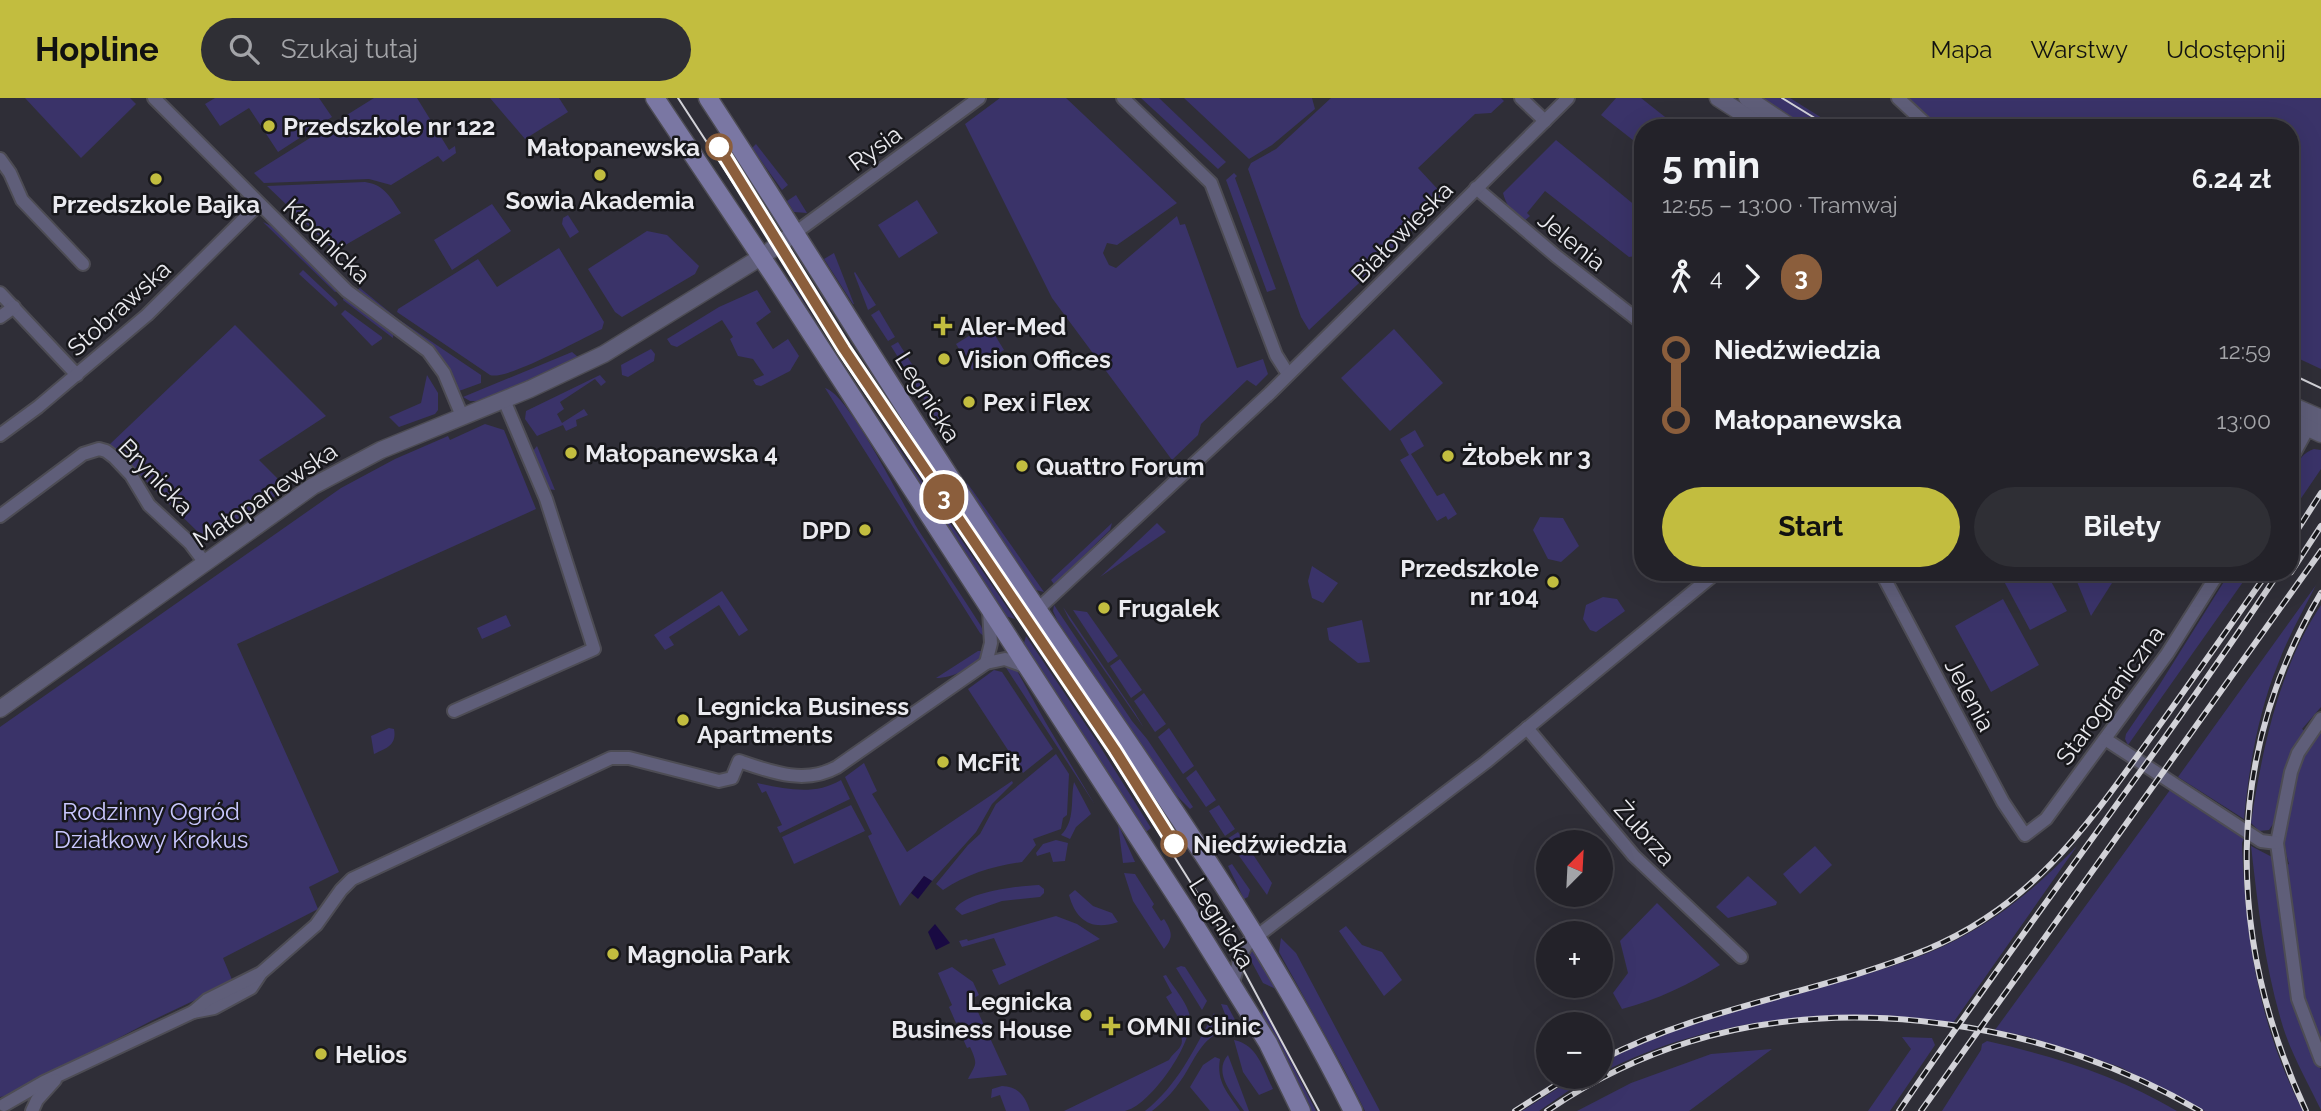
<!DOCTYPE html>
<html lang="pl">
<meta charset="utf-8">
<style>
body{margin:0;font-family:Raleway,sans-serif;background:#2f2f35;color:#f1f3f6;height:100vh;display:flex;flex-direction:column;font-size:26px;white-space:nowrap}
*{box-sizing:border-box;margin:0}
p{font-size:23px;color:#a3a4a8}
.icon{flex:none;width:38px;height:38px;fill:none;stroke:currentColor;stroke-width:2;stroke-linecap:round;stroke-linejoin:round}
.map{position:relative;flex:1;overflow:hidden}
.drawer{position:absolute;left:1634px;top:21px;width:665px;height:462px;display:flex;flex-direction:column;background:#232229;border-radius:28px;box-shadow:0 7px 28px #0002,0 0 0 2px #403f46}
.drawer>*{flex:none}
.badge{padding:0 14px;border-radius:23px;font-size:24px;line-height:46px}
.needle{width:46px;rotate:24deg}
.tools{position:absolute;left:1536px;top:732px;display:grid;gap:14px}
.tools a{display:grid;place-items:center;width:77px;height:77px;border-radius:50%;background:#232229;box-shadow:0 7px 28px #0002,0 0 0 2px #403f46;font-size:35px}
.map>.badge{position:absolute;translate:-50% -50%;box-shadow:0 0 0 4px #fff}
.legs{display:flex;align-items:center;gap:10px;height:77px;padding:0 28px;font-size:23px}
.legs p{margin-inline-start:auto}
.head{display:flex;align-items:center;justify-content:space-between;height:119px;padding:0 28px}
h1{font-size:38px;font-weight:700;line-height:52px}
.cta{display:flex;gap:14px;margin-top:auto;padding:14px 28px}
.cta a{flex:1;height:80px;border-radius:42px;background:#c2bd3f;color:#111;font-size:28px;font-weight:700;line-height:80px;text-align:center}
.cta a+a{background:#2f2f35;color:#f1f3f6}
ul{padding:0 28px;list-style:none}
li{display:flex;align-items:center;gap:24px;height:70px;font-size:26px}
li i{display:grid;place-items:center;width:10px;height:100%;margin:0 9px;background:currentColor}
li i::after{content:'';width:18px;height:18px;margin:-9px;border:5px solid;border-radius:50%;background:#232229}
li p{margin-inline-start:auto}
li:first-child i{background:linear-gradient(#0000 50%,currentColor 0)}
li:last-child i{background:linear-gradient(currentColor 50%,#0000 0)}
header{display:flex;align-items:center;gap:42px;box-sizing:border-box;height:98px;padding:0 35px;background:#c2bd3f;color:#111}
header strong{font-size:33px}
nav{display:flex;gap:38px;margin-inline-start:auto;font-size:24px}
.search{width:490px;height:63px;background:#2f2f35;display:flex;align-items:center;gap:18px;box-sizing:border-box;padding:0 24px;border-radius:38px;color:#a3a4a8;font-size:26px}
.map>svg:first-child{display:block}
.green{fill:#3a3369}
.water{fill:#190a42}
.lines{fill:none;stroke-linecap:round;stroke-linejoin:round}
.minor-casing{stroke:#4d4c54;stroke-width:16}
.tertiary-casing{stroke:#4d4c54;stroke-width:19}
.secondary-casing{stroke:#4d4c54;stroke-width:21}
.minor{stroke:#5f5e79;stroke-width:12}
.tertiary{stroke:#5f5e79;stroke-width:16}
.secondary{stroke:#7a77a3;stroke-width:18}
.tram{stroke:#d2d2d8;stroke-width:2}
.rail-casing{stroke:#d2d2d8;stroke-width:6}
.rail{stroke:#17171b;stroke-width:3.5;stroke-dasharray:10;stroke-linecap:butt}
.line-1-casing{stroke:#fff;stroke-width:16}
.line-1{stroke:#8b5e3c;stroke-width:10}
.poi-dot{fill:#c2bd3f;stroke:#17171b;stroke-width:2.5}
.stop-1-dot{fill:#fff;stroke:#8b5e3c;stroke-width:3.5}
.labels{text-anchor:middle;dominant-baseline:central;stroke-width:5;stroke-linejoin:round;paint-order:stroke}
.poi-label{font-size:24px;font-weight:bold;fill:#eaeaef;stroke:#17171b;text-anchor:start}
.stop-label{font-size:24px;font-weight:bold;fill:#eaeaef;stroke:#17171b;text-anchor:end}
.street-label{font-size:24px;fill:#eaeaef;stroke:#17171b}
.park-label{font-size:24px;fill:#cac8ff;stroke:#17171b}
</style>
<header>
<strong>Hopline</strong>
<div class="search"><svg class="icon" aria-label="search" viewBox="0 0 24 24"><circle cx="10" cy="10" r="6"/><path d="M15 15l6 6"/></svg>Szukaj tutaj</div>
<nav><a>Mapa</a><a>Warstwy</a><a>Udostępnij</a></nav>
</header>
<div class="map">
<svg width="2321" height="1013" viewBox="0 0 2321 1013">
<rect width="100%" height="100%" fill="#2f2e37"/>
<g class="green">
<polygon points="25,0 130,0 136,6 81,60"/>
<polygon points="215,0 319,0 332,19 278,54 249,10 220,28 205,6"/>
<polygon points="374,0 417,0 449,52 455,48 456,55 443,64 438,58 391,87 369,81 264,85 254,75"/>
<polygon points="490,0 559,0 568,14 525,41"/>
<polygon points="1000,0 1066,0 1177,105 1117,147 1107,145 1103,155 1109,167 1116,170 1177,118 1180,127 1185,126 1237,270 1263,261 1268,276 1256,288 1247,282 1201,326 1198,337 1172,362 1052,200 965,26"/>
<polygon points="1141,0 1159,0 1226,64 1218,71"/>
<polygon points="1184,0 1312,0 1315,11 1272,47 1249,61"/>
<polygon points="1331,0 1501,0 1504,3 1491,15 1475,16 1418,70 1445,99 1374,171 1309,232 1301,219 1248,71 1251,65 1276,51"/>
<polygon points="1616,0 1641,0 1679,30 1643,30 1643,50 1601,17"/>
<polygon points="1757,0 1790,0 1838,30 1801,30"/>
<polygon points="1906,0 2321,0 2321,271 2291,257 2291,30 1936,30"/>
<path d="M1556,42L1643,114V157L1629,159L1545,93L1527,115L1530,118L1522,125C1514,118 1505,105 1503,95Z"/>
<polygon points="756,46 788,87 782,92 752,50"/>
<polygon points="1234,75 1237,78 1235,80 1276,191 1267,194 1226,82"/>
<path d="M365,84C385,87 390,99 401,115L335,153L267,88Z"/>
<polygon points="796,97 807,115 794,114 787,103"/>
<polygon points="917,102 938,135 899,160 878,127"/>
<polygon points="492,106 511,133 452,172 434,142"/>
<polygon points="568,117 579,134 570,140 562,126 563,120"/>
<polygon points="263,124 273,129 338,193 335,194"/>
<polygon points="647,133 667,137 699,168 695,176 622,219 615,214 588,171"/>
<path d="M559,150L604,224L602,231C583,240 506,283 490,277L397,214L398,211L478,161L497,189Z"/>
<polygon points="834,155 854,206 853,206 824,161"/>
<polygon points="303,172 336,203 338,206 335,209 299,176"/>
<polygon points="804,174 872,284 1022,506 1022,512 843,246 801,177"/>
<polygon points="855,174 876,207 868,212 854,175"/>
<polygon points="791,183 840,263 1015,521 1005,518 788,185"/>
<path d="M360,190L398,221L481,277V285L459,293C439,241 396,228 357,192Z"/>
<polygon points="757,192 771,214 756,225 773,251 788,241 799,258 790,273 761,288 756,287 753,282 764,277 753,261 738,258 730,241 733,239 722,222 677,249 671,247 667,241 719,209"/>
<polygon points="344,199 393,237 393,240 343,202"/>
<polygon points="345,212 382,239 382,241 372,248 341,216"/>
<polygon points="879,212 895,239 888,243 871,217"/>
<polygon points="988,226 1004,252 972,272 956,246"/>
<polygon points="235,227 326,318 259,362 287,390 252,414 246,413 240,417 241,422 216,440 198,434 109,347"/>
<polygon points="1394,231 1443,285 1390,333 1341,280"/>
<polygon points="898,244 949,325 942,330 891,248"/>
<polygon points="651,251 655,256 654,263 628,279 622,277 621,267"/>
<polygon points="572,254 578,259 526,285 480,303 470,303 463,299"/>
<polygon points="427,277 438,295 438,312 435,316 399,329 389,319 421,305"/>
<polygon points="600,277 606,284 601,288 595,281 560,304 564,311 557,316 562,325 584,311 588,317 576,322 577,328 566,333 563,327 537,338 525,321 526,313"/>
<path d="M825,290C849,296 903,407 919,433C939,465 961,496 981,528L986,540L980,535Z"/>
<polygon points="485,326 504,332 536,411 237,546 339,774 309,789 318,811 223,860 233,884 151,923 10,997 0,999 0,629 341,390 395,361 448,338 450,342"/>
<polygon points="1415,332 1424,348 1411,356 1437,398 1444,395 1457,416 1448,422 1446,418 1437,423 1400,362 1409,357 1400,341"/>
<polygon points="537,348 555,392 548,391 533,358 533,353"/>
<path d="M2314,351L2321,352V371L2291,415C2291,393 2289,359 2314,351Z"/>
<polygon points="967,385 973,393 1044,494 1036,492 1033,488 966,388"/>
<polygon points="1540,419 1563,420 1579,448 1561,464 1548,461 1533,432"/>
<polygon points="1112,425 1110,432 1060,481 1056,489 1051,482"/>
<polygon points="1157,425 1166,434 1100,479"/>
<polygon points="1312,468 1338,485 1323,505 1312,500 1308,483"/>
<polygon points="1999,474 2046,474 2067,513 2030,532"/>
<polygon points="2073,474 2119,474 2091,518"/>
<polygon points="2230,474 2250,474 2128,647 2125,641 2126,636 2160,586"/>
<path d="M2316,487C2303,513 2288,539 2278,566C2258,615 2249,669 2244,721L2178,679Z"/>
<polygon points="722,493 748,532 739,538 719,507 669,539 674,547 665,552 654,537"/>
<polygon points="1603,499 1617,501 1625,513 1596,534 1590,532 1583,521 1586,507"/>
<polygon points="2003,501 2039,567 1991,594 1955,528"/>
<polygon points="1054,507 1132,623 1147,641 1193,709 1190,711 1171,692 1057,522 1053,513"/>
<path d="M2321,507V609L2302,631L2305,633L2297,648L2275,723L2269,732L2259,733L2251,725C2262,652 2279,570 2321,507Z"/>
<polygon points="1063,509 1135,615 1144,630 1069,521"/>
<polygon points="1073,512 1087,514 1118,558 1108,565"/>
<polygon points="506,517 511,528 482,541 477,530"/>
<polygon points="1362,522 1370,564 1358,565 1329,542 1327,530"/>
<polygon points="1038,534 1043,537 1166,720 1161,724 1126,665"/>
<polygon points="1026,538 1096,642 1151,730 1146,734 1026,550 1024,545"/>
<path d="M978,553H983V556C975,570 952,580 936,580Z"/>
<polygon points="1120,561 1142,592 1131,600 1110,568"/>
<polygon points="1003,565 1016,571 1046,625 1095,707"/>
<polygon points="994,572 1002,574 1053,651 1023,675 968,591"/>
<polygon points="1144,595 1166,626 1155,634 1134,603"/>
<path d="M2321,629V952L2302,900L2284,768L2289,766C2278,733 2289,688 2303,657C2307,647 2315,638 2321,629Z"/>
<path d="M389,630L394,631C397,647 387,650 374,656L371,638Z"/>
<polygon points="1169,630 1194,668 1183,676 1158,639"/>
<path d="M1056,656L1069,676L1067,717L1063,720L1061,731L1033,741L1036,747L1022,764C993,768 967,776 943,792L936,786L968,747L980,736L996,706Z"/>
<polygon points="864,665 877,693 872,696 907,754 1012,683 1013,685 992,706 976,734 932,783 924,778 900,808 868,738 872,736 845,679"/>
<polygon points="1196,672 1216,702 1206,709 1186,680"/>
<path d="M841,682L850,701L780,735L777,729L782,727L766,693L762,695L757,685C786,691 814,698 841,682Z"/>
<path d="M1074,684L1091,716L1076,729L1070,741L1061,737C1076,722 1070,702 1074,684Z"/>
<path d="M2170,692L2244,740L2242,745C2245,839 2259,929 2303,1013H2205L2120,969L2029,939L1995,932Z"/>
<polygon points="851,707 865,733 794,766 782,739"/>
<polygon points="1219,707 1235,731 1225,738 1209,713"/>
<polygon points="1118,726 1135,764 1123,765"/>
<polygon points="1238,734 1272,785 1267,797 1227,741"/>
<polygon points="1056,742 1068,745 1065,763 1053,764 1050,754 1037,758 1036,755 1043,746"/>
<polygon points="1815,748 1832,767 1800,796 1783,776"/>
<path d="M2077,748L1953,925C1834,908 1709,919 1601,975V965C1671,929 1746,909 1821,888C1867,876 1914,864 1956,842C2003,818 2041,785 2077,748Z"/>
<path d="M2251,748L2272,759L2275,767L2281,831L2290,879L2311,951L2321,972V1012C2308,985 2292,957 2283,929C2265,870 2258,809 2251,748Z"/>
<polygon points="1232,766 1250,792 1248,799 1244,801 1228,768"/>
<path d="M1124,775L1135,776L1154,806L1152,809L1161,823L1164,821C1172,834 1174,839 1164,851L1133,803Z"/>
<polygon points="1748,778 1777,804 1776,807 1728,820 1716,809"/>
<path d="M1039,787L1044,791V795L1040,799L1002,803L962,817L955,811C967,793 1019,788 1039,787Z"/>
<path d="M1075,792L1093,808L1112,815L1118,824C1092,833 1076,823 1069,797Z"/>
<path d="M1657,805L1720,867C1690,886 1657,902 1622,911L1613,895L1628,875L1620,843Z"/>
<polygon points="1056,818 1077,826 1100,841 999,887 992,872 1006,867 994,840 962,849 959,843 967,841 968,843"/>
<polygon points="1346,828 1362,847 1382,854 1402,882 1384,898 1339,833"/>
<polygon points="1281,840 1296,855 1380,1013 1365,1013 1345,973 1279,854"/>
<polygon points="1252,853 1255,855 1276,891 1263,885 1249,859"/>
<polygon points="1181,868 1185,869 1207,903 1202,912 1176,870"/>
<path d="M952,869L973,884L979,897L972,901L1007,977L968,981C975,966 979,968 970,949L967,950L960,934L963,932L959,924L956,925L949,909L952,907L938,875Z"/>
<path d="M1166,877C1173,889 1188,905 1190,919C1195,944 1149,1009 1125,1013C1106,1013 1084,1013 1064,1013L1169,962C1175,952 1185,950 1181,938L1187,934L1166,899L1172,895L1163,878Z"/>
<polygon points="1221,906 1227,907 1240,931 1231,931"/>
<polygon points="1264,910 1316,1013 1310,1013 1282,954 1262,917"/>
<path d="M1214,915L1221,934C1199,942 1193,967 1179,985C1172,995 1162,1005 1152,1013H1145C1178,987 1194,951 1214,915Z"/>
<polygon points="1902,939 1932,940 1935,947 1890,1013 1868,1013 1911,951"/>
<path d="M1234,942C1258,947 1263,971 1273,991L1259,997L1243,974Z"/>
<path d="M1987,943C2053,958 2119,978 2177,1013H1942L1981,952L1982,946Z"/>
<polygon points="1772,951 1689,1013 1577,1013 1631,985 1711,956"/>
<path d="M1228,957L1249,1013H1244C1234,998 1212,975 1228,957Z"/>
<path d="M1215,959L1220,961C1216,984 1228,995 1240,1013H1210L1190,989L1203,967Z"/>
<polygon points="1577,978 1594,978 1574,989 1539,1013 1522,1013"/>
<path d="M1002,988C1019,989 1025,998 1030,1013H1006L1000,997L991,1000L992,991Z"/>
</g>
<g class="water">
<polygon points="924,778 932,783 918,801 911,795"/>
<polygon points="935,826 950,845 936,852 928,834"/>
</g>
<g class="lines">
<g class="minor-casing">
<g id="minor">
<polyline points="154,0 347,193 428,253 444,275 462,318"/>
<polyline points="1123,0 1211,85 1276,257 1288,276"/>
<polyline points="1521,0 1545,23"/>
<polyline points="1898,0 1930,30"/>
<polyline points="0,61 10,75 22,102 83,166"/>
<polyline points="1476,90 1556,158 1643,226"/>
<polyline points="795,135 979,0"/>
<polyline points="0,195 77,277"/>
<polyline points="0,219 14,209"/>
<polyline points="0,337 38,309 147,217 259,106"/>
<polyline points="2291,361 2308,330"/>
<polyline points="0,418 83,356 99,351 106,353 114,359 131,377 149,407 190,445 205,465"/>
<polyline points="1881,474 2003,704 2025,737 2046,721 2167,556 2219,474"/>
<polyline points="1038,511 1270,295 1568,0"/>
<polyline points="986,565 991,545 989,513"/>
<polyline points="454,613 594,551 546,401 504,302"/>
<polyline points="2321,621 2298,655 2291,674 2277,745 2298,901 2321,962"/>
<polyline points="1527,630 1634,758 1741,859"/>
<polyline points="2105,641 2261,743 2277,745"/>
<polyline points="1232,888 1241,856 1248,845 1486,664 1717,474"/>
<path d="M193,914L214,910L251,890L261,875L316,827L341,792L352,781L611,660H629L719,683L732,680L739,663C771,674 805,687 837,669L986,565L1005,561L1027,569"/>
<polyline points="4,1007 44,984 193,914 207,902 259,876"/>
<polyline points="32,1013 37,1002 55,982"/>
</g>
</g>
<g class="tertiary-casing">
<g id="tertiary">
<polyline points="1718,0 1765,30"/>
<polyline points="1747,0 1792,30"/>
<polyline points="2291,307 2321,320"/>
<polyline points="2291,322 2321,336"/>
<polyline points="0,611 313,388 381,352 530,291 604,256 761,159 795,135"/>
</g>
</g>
<g class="secondary-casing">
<g id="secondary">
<polyline points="655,0 774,178 1186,813 1268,945 1301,1013"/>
<path d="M708,0C813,160 911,324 1018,483C1134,656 1260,825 1353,1013"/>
</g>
</g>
<use href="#minor" class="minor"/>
<use href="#tertiary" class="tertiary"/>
<use href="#secondary" class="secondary"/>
<g class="tram">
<polyline points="678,0 775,149 846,266 1099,639 1230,847 1319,1013"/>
<polyline points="1782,0 1831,30"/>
<polyline points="2291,276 2321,290"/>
</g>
<g class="rail-casing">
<g id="rail">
<polyline points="2291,442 2321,395"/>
<polyline points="2291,474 2321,428"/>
<path d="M1601,962C1704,908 1821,895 1928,851C2033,807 2087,728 2151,639C2191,584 2229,529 2268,474"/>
<polyline points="1515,1013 1570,978"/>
<path d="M1547,1013C1591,983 1637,960 1689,944C1852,892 2054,927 2200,1013"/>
<path d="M1899,1013C2022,831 2158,657 2279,474"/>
<polyline points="1921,1013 2321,453"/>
<path d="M2306,1013C2226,842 2223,659 2321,495"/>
</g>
</g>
<use href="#rail" class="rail"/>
</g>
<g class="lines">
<g class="line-1-casing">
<polyline id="line-1" points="719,49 844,251 1115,652 1174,746"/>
</g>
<use href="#line-1" class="line-1"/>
</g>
<g class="poi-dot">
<circle cx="269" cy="28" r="7"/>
<circle cx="600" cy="77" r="7"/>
<circle cx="156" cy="81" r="7"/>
<path d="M939.5 217.5h7v7h7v7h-7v7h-7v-7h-7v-7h7z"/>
<circle cx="944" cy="261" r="7"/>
<circle cx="969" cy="304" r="7"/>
<circle cx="571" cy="355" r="7"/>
<circle cx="1448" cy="358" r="7"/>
<circle cx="1022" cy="368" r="7"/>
<circle cx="865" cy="432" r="7"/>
<circle cx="1553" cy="484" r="7"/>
<circle cx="1104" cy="510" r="7"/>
<circle cx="683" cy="622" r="7"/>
<circle cx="943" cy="664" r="7"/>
<circle cx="613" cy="856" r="7"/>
<circle cx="1086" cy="917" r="7"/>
<path d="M1107.5 917.5h7v7h7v7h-7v7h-7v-7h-7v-7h7z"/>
<circle cx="321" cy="956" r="7"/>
</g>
<g class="stop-1-dot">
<circle cx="719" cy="49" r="12"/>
<circle cx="1174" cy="746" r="12"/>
</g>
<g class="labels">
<g class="poi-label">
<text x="283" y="28">Przedszkole nr 122</text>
<text x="600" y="102" text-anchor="middle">Sowia Akademia</text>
<text x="156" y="106" text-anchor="middle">Przedszkole Bajka</text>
<text x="959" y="228">Aler-Med</text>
<text x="958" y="261">Vision Offices</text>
<text x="983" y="304">Pex i Flex</text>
<text x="585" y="355">Małopanewska 4</text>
<text x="1462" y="358">Żłobek nr 3</text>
<text x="1036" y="368">Quattro Forum</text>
<text x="851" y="432" text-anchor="end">DPD</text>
<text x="1539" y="470" text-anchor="end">Przedszkole<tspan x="1539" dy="28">nr 104</tspan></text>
<text x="1118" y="510">Frugalek</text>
<text x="697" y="608">Legnicka Business<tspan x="697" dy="28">Apartments</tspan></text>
<text x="957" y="664">McFit</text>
<text x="627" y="856">Magnolia Park</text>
<text x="1072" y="903" text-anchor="end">Legnicka<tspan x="1072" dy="28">Business House</tspan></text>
<text x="1127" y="928">OMNI Clinic</text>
<text x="335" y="956">Helios</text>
</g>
<g class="stop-label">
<text x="700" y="49">Małopanewska</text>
<text x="1193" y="746" text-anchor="start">Niedźwiedzia</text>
</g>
<g class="street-label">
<text transform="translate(875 50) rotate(-36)">Rysia</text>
<text transform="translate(1402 134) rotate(-45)">Białowieska</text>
<text transform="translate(327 143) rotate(44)">Kłodnicka</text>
<text transform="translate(1572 143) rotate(39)">Jelenia</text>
<text transform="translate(119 210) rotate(-42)">Stobrawska</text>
<text transform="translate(928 299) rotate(58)">Legnicka</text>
<text transform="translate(156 379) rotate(46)">Brynicka</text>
<text transform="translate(265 397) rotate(-34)">Małopanewska</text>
<text transform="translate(1970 597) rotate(62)">Jelenia</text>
<text transform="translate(2110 597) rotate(-54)">Starograniczna</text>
<text transform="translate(1645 735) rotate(48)">Żubrza</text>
<text transform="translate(1222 825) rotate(58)">Legnicka</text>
</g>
<g class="park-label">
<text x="151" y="713">Rodzinny Ogród<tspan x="151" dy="28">Działkowy Krokus</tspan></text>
</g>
</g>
</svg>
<div class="tools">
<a><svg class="needle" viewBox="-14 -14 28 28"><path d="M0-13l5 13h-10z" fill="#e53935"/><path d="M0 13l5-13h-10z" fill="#a3a4a8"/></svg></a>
<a>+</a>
<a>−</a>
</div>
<b class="badge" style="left:944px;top:399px;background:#8b5e3c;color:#fff">3</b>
<section class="drawer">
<div class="head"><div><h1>5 min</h1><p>12:55 – 13:00 · Tramwaj</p></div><b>6.24 zł</b></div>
<div class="legs"><svg class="icon" aria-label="walk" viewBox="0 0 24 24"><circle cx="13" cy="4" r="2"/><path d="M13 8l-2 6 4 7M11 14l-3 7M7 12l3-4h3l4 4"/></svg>4<svg class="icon" aria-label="forward" viewBox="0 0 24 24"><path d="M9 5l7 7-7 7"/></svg><b class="badge" style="background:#8b5e3c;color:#fff">3</b></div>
<ul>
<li><i style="color:#8b5e3c"></i><b>Niedźwiedzia</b><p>12:59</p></li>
<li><i style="color:#8b5e3c"></i><b>Małopanewska</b><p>13:00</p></li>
</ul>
<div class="cta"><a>Start</a><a>Bilety</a></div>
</section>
</div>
